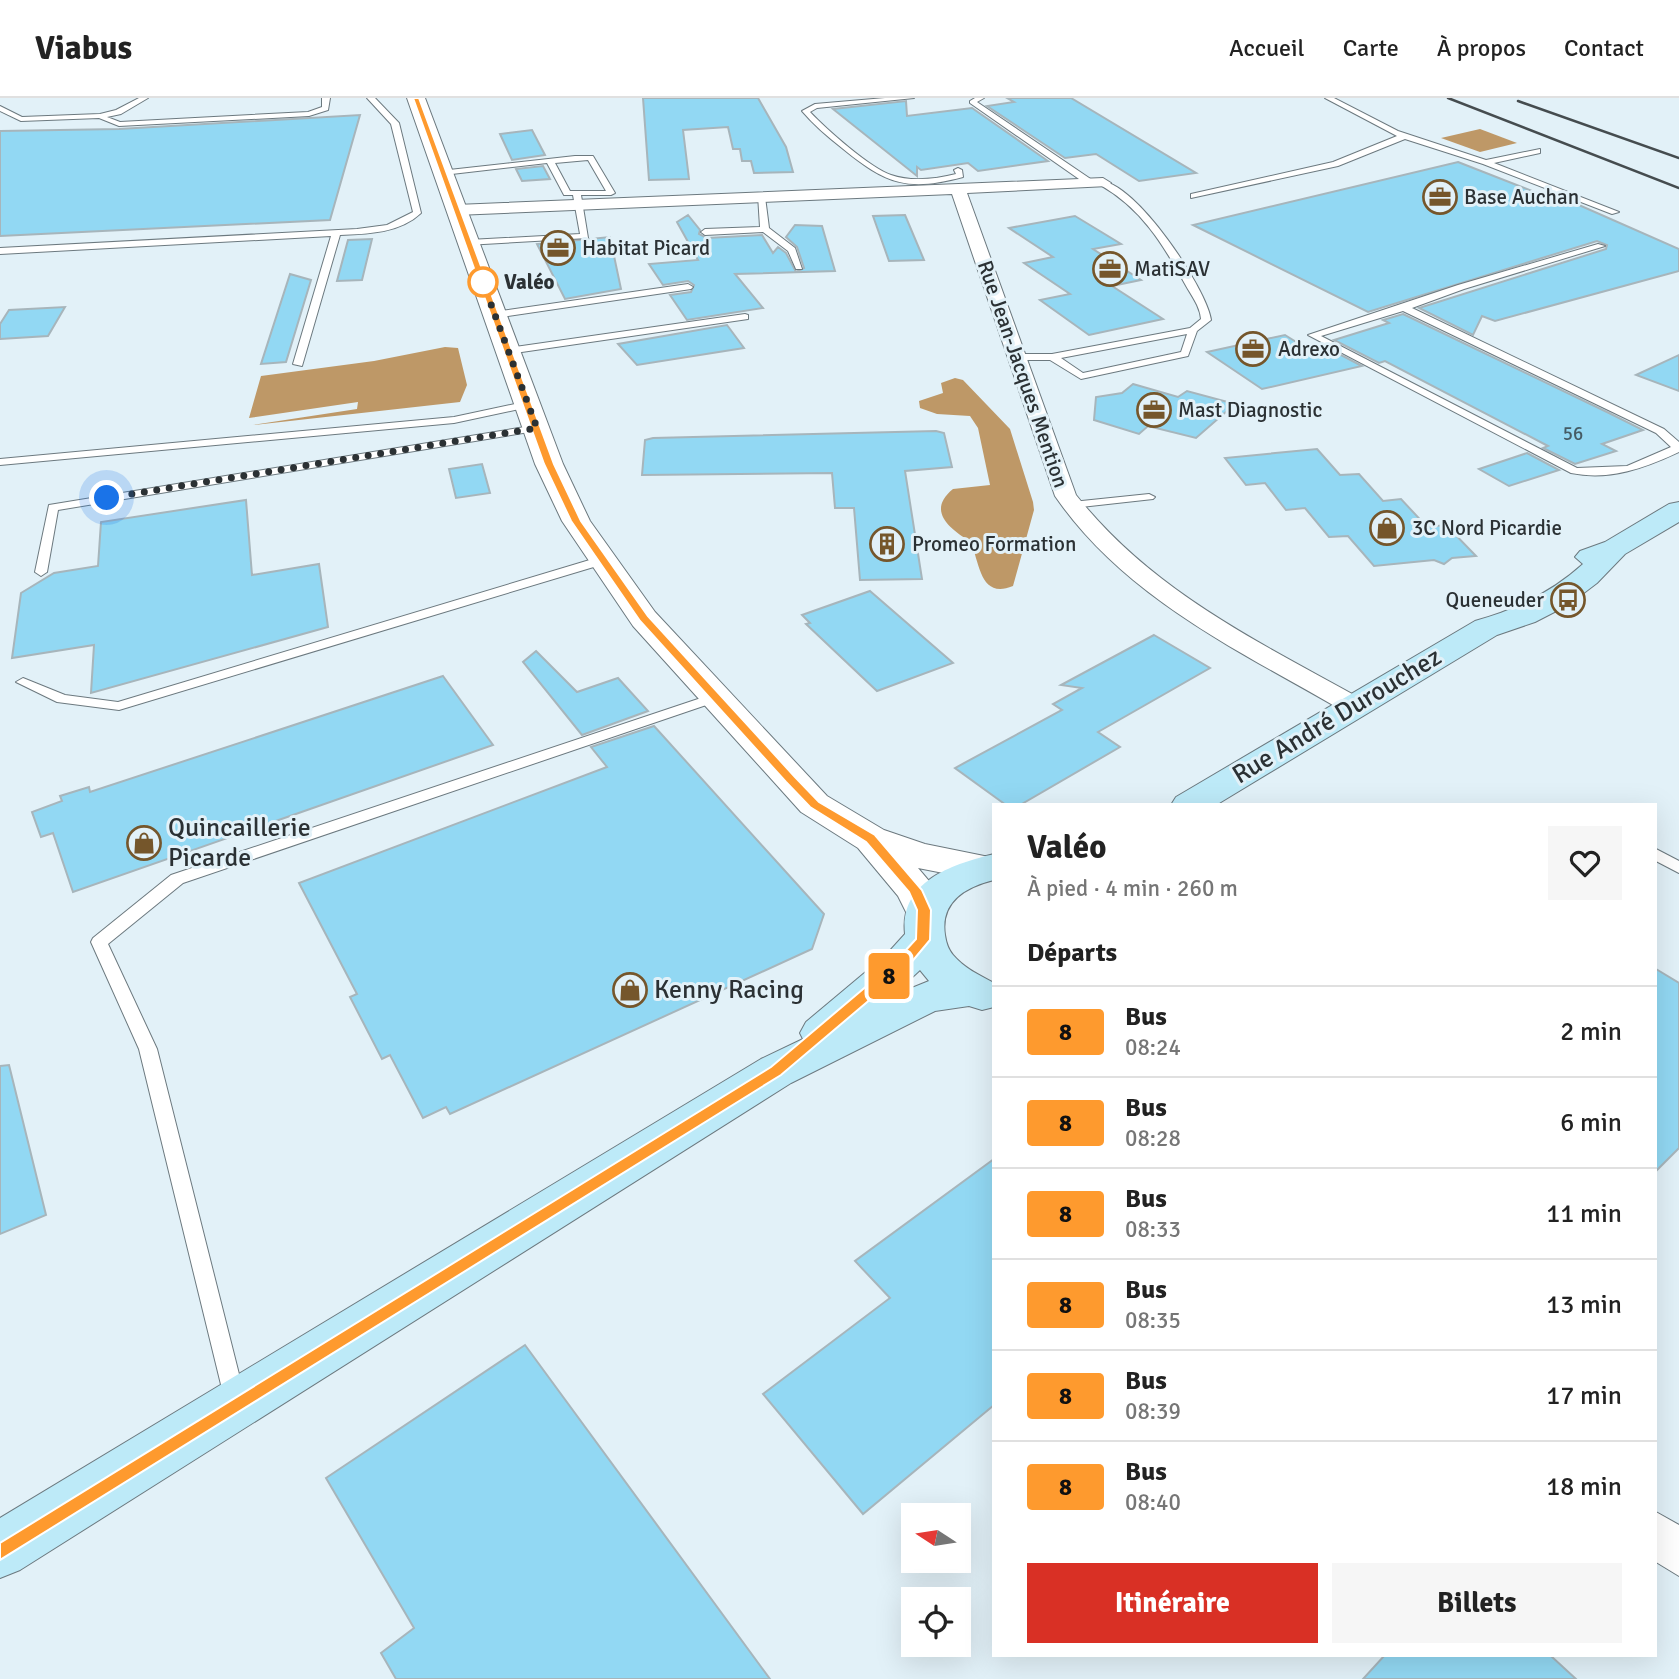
<!DOCTYPE html>
<html lang="fr">
<meta charset="utf-8">
<style>
body{margin:0;font-family:Signika,sans-serif;background:#f6f6f6;color:#222;height:100vh;display:flex;flex-direction:column;font-size:26px;white-space:nowrap}
*{box-sizing:border-box;margin:0}
p{font-size:23px;color:#767676}
.icon{flex:none;width:38px;height:38px;fill:none;stroke:currentColor;stroke-width:2;stroke-linecap:round;stroke-linejoin:round}
.map{position:relative;flex:1;overflow:hidden}
.panel{position:absolute;left:992px;top:705px;width:665px;height:854px;display:flex;flex-direction:column;background:#fff;border-radius:0px;box-shadow:0 7px 28px #0002}
.panel>*{flex:none}
.badge{padding:0 14px;border-radius:5px;font-size:24px;line-height:46px}
.needle{width:46px;rotate:282deg}
.fabs{position:absolute;left:901px;top:1405px;display:grid;gap:14px}
.fabs a{display:grid;place-items:center;width:70px;height:70px;border-radius:0px;background:#fff;box-shadow:0 7px 28px #0002;font-size:35px}
.you{position:absolute;width:35px;height:35px;margin:-18px;border:5px solid #fff;border-radius:50%;background:#1a73e8;box-shadow:0 0 0 10px #1a73e833}
.map>.badge{position:absolute;translate:-50% -50%;box-shadow:0 0 0 4px #fff}
h2{padding:0 35px;font-size:26px;line-height:63px}
.round{display:grid;place-items:center;flex:none;width:74px;height:74px;border-radius:0px;background:#f6f6f6}
.head{display:flex;align-items:center;justify-content:space-between;height:119px;padding:0 35px}
h1{font-size:33px;font-weight:800;line-height:52px}
.button{display:flex;gap:14px;margin-top:auto;padding:14px 35px}
.button a{flex:1;height:80px;border-radius:0px;background:#d93025;color:#fff;font-size:28px;font-weight:800;line-height:80px;text-align:center}
.button a+a{background:#f6f6f6;color:#222}
ul{padding:0;list-style:none}
li{display:flex;align-items:center;gap:21px;height:91px;padding:0 35px;border-top:2px solid #e0e0e0}
li div{flex:1}
li b{display:block;font-size:26px}
li em{font-style:normal}
li .badge{min-width:77px;font-weight:700;text-align:center}
header{display:flex;align-items:center;gap:42px;box-sizing:border-box;height:98px;padding:0 35px;background:#fff;border-bottom:2px solid #e0e0e0}
header strong{font-size:33px}
nav{display:flex;gap:38px;margin-inline-start:auto;font-size:24px}
.map>svg:first-child{display:block}
.water{fill:#be9867}
.building{fill:#92d8f3;stroke:#a7b5bb;stroke-width:2}
.lines{fill:none;stroke-linecap:round;stroke-linejoin:round}
.service-casing{stroke:#6c797f;stroke-width:2}
.minor-casing{stroke:#6c797f;stroke-width:2}
.tertiary-casing{stroke:#6c797f;stroke-width:2}
.secondary-casing{stroke:#6c797f;stroke-width:2}
.service{fill:#fff;fill-rule:evenodd}
.minor{fill:#fff;fill-rule:evenodd}
.tertiary{fill:#fff;fill-rule:evenodd}
.secondary{fill:#bdeaf8;fill-rule:evenodd}
.rail{stroke:#454c4f;stroke-width:2.5}
.line{fill:#fe9a2e;stroke:#fff;stroke-width:2}
.walk{stroke:#2b3134;stroke-width:7;stroke-dasharray:0 12.6}
.stop-dot{fill:#fff;stroke:#fe9a2e;stroke-width:3.5}
.labels{text-anchor:middle;dominant-baseline:central;stroke-width:6;stroke-linejoin:round;paint-order:stroke}
.far-number-label{font-size:19px;fill:#455b64}
.far-poi-label{font-size:21px;fill:#2b3134;stroke:#e2f1f8;text-anchor:start}
.far-stop-label{font-size:21px;font-weight:bold;fill:#2b3134;stroke:#e2f1f8;text-anchor:start}
.far-street-label{font-size:21px;fill:#2b3134;stroke:#e2f1f8}
.street-label{font-size:26px;fill:#2b3134;stroke:#e2f1f8}
.poi-label{font-size:26px;fill:#2b3134;stroke:#e2f1f8;text-anchor:start}
</style>
<header>
<strong>Viabus</strong>
<nav><a>Accueil</a><a>Carte</a><a>À propos</a><a>Contact</a></nav>
</header>
<div class="map">
<svg width="1679" height="1581" viewBox="0 0 1679 1581">
<rect width="100%" height="100%" fill="#e2f1f8"/>
<g class="water">
<polygon points="1480,31 1517,45 1480,54 1441,40"/>
<polygon points="445,249 458,250 467,287 460,304 253,327 357,311 358,304 249,320 261,278 374,263"/>
<path d="M955,280L963,282L1010,331L1033,404L1034,412L1013,488C981,501 980,468 971,444C950,431 926,413 953,391L990,387L978,330L970,318L937,316L920,310L919,303L943,295L941,285Z"/>
</g>
<g class="building">
<polygon points="643,0 758,0 786,49 793,74 754,75 751,63 742,63 740,51 733,51 728,29 683,32 689,81 649,82"/>
<polygon points="1007,0 1071,0 1196,75 1139,83 1096,56 1065,60 987,8 1014,4"/>
<polygon points="906,3 907,18 972,10 1048,63 978,73 968,65 921,72 917,69 917,78 833,11"/>
<polygon points="360,17 330,122 0,138 0,33 119,31"/>
<polygon points="532,32 545,57 512,62 500,36"/>
<polygon points="1458,64 1537,95 1549,94 1563,100 1679,151 1679,173 1495,223 1482,218 1473,237 1419,210 1606,151 1607,147 1597,143 1368,214 1193,127"/>
<polygon points="543,68 550,81 522,83 516,71"/>
<polygon points="688,117 700,132 699,136 707,140 762,137 773,155 778,149 786,155 796,174 804,170 797,149 786,139 795,127 822,128 835,173 735,176 763,210 687,222 670,197 691,194 694,187 688,183 663,187 649,166 698,162 677,124"/>
<polygon points="905,117 924,162 889,163 873,118"/>
<polygon points="1075,118 1121,146 1093,151 1141,182 1112,188 1163,221 1089,237 1040,202 1070,196 1024,165 1053,159 1009,130"/>
<polygon points="610,139 621,191 565,201 537,146"/>
<polygon points="372,141 362,182 337,183 348,142"/>
<polygon points="290,176 311,182 286,264 261,266"/>
<polygon points="65,209 48,238 0,241 0,226 9,212"/>
<polygon points="1403,216 1609,315 1643,332 1602,346 1616,353 1575,366 1543,350 1548,348 1385,263 1379,265 1334,242 1389,225 1383,222"/>
<polygon points="727,227 744,250 637,267 618,246"/>
<polygon points="1285,237 1306,250 1320,246 1362,268 1262,291 1207,254"/>
<polygon points="1679,257 1679,293 1636,277"/>
<polygon points="1133,286 1178,299 1187,293 1235,306 1196,340 1148,328 1139,336 1094,322 1096,299 1122,295"/>
<polygon points="936,333 944,335 952,369 905,373 922,481 860,482 854,410 835,410 832,375 642,377 645,342 653,340"/>
<polygon points="1317,351 1340,377 1359,376 1383,403 1401,401 1427,429 1446,427 1476,458 1452,460 1444,466 1434,462 1374,468 1348,438 1329,439 1305,410 1286,412 1265,385 1246,387 1225,360"/>
<polygon points="1527,355 1559,372 1509,388 1479,371"/>
<polygon points="482,366 490,395 456,400 449,371"/>
<polygon points="246,402 252,477 319,466 328,529 91,595 94,547 12,560 21,495 54,475 98,468 101,424"/>
<polygon points="870,493 953,565 877,593 806,526 810,525 802,517"/>
<polygon points="1154,537 1210,570 1098,634 1120,649 1020,707 1006,707 955,670 1062,612 1053,606 1082,590 1061,587"/>
<polygon points="536,553 577,594 618,580 648,613 582,637 523,564"/>
<polygon points="443,578 493,647 73,794 53,735 41,739 32,714 62,703 60,698 89,689 90,694"/>
<polygon points="654,628 824,816 812,851 450,1016 446,1009 423,1020 390,957 382,961 350,899 357,896 299,785 607,669 591,649"/>
<polygon points="1656,871 1679,885 1679,1050 1656,1073"/>
<polygon points="9,967 46,1117 0,1136 0,968"/>
<polygon points="994,1061 994,1307 863,1416 763,1296 890,1200 855,1163"/>
<polygon points="525,1247 770,1581 396,1581 381,1555 414,1530 326,1380"/>
<polygon points="1384,1558 1551,1558 1576,1581 1363,1581"/>
</g>
<g class="lines">
<g class="service-casing">
<g id="service">
<polygon points="139,0 148,0 121,16 107,19 120,24 308,14 322,9 322,0 330,0 328,12 309,18 119,28 99,20 21,23 0,13 0,8 22,19 100,16 116,12"/>
<path d="M367,0H375L399,25L421,115C400,135 368,136 340,137L302,268L293,266L331,138L0,156V150L357,131L387,127L413,114L391,26Z"/>
<path d="M885,0H914L817,10L810,14C826,31 870,70 891,77C911,84 936,81 956,76L954,72L958,70L962,72L963,79C907,94 886,86 842,50C828,39 814,27 802,13L815,6Z"/>
<polygon points="975,0 984,0 977,4 1095,84 1095,88 1089,88 970,5 970,3"/>
<polygon points="1325,0 1334,0 1398,33 1486,62 1540,51 1540,55 1494,65 1619,114 1612,116 1483,66 1405,41 1338,68 1191,100 1191,96 1333,64 1397,38"/>
<path d="M575,58H593L615,95L611,97H581L588,140L466,147V143L469,142L580,136L573,97H564L547,65L443,77L440,73ZM588,62L606,93H570L555,65Z"/>
<path d="M1100,83C1135,83 1207,191 1211,222L1197,233L1188,258L1081,281L1050,262H1018L1013,259L1018,256H1052L1190,230L1201,221C1200,208 1191,197 1185,186C1163,146 1141,110 1100,87ZM1187,236L1181,254L1083,275L1061,260Z"/>
<polygon points="758,97 765,99 769,130 795,150 802,171 796,171 788,153 763,134 705,137 701,134 705,131 760,129"/>
<path d="M1598,146L1605,148L1464,191L1412,210L1664,331L1679,344V354C1645,370 1610,383 1571,375L1308,237L1458,187ZM1403,213L1656,335L1671,349L1627,368L1577,370L1321,238Z"/>
<polygon points="688,186 693,189 691,191 494,220 489,217 494,214"/>
<polygon points="745,216 748,217 748,221 508,256 503,253 508,250"/>
<polygon points="529,303 534,306 533,308 454,325 0,367 0,361 454,319"/>
<polygon points="537,327 542,330 541,332 58,412 47,474 41,478 35,474 49,407"/>
<polygon points="1149,396 1155,399 1153,401 1072,410 1066,407 1072,404"/>
<polygon points="603,458 609,462 607,465 119,612 57,604 16,584 23,580 65,597 118,604"/>
<polygon points="716,595 721,596 723,599 721,602 183,785 108,846 157,951 245,1300 242,1307 234,1310 226,1307 139,951 91,844 93,840 171,777"/>
<polygon points="1656,751 1679,763 1679,775 1656,763"/>
</g>
</g>
<g class="minor-casing">
<g id="minor">
<path d="M1103,80L1111,85L1108,88L967,95L1076,397C1153,494 1257,543 1363,602L1367,608L1363,614H1345C1240,553 1126,501 1055,398L952,96L456,117L448,112L456,107Z"/>
<polygon points="1656,1414 1679,1427 1679,1478 1656,1464"/>
</g>
</g>
<g class="tertiary-casing">
<polygon id="tertiary" points="407,0 425,0 563,366 590,423 655,514 827,698 884,732 925,746 994,760 994,780 984,783 918,770 929,783 944,812 938,822 924,826 910,822 898,798 858,750 801,714 633,528 562,423 535,366"/>
</g>
<g class="secondary-casing">
<g id="secondary">
<path d="M1679,404V424L1625,456L1597,485L1568,507L1535,524L1497,537L1216,707H1171L1176,699L1475,523C1515,512 1551,495 1583,466L1575,459L1580,453L1605,444L1669,406Z"/>
<path d="M994,756V782C965,789 940,804 945,837C946,844 948,851 953,857C964,870 979,877 994,885V909L982,912L969,908L935,913L791,985L20,1472L0,1480V1420L761,961L803,941L800,935L806,924L886,857L905,836C899,783 953,766 994,756ZM920,872L929,883L892,898Z"/>
</g>
</g>
<use href="#service" class="service"/>
<use href="#minor" class="minor"/>
<use href="#tertiary" class="tertiary"/>
<use href="#secondary" class="secondary"/>
<g class="rail">
<polyline points="1448,0 1679,90"/>
<polyline points="1518,3 1679,60"/>
</g>
</g>
<polygon class="line" points="413,0 419,0 554,366 581,423 648,518 795,679 819,704 875,737 922,792 931,812 930,842 905,872 781,977 0,1462 0,1445 771,969 895,864 916,841 917,812 909,794 866,744 810,709 786,684 640,523 571,423 544,366"/>
<g class="lines">
<polyline class="walk" points="107,400 537,330 482,182 483,184"/>
</g>
<defs>
<g id="office-ring" transform="scale(1.75)"><circle r="9.5" fill="#e2f1f8" stroke="#75562b" stroke-width="1.5"/><path d="M-6-3h4V-5.5h4V-3h4V5H-6ZM-1-4.5V-3h2v-1.5ZM-6 0V1H6V0Z" fill="#75562b"/></g>
<g id="shop-ring" transform="scale(1.75)"><circle r="9.5" fill="#e2f1f8" stroke="#75562b" stroke-width="1.5"/><path d="M-5-2.5h2.3a2.7 3.5 0 0 1 5.4 0H5L5.5 6h-11ZM-1.5-2.5h3a1.5 2.3 0 0 0-3 0Z" fill="#75562b"/></g>
<g id="building-ring" transform="scale(1.75)"><circle r="9.5" fill="#e2f1f8" stroke="#75562b" stroke-width="1.5"/><path d="M-4-6H4V6H1V3H-1V6H-4ZM-2.5-4.3h1.7v1.8h-1.7ZM.8-4.3h1.7v1.8H.8ZM-2.5-1h1.7V.8h-1.7ZM.8-1h1.7V.8H.8Z" fill="#75562b"/></g>
<g id="bus-ring" transform="scale(1.75)"><circle r="9.5" fill="#e2f1f8" stroke="#75562b" stroke-width="1.5"/><path d="M-5-6H5V4H4V6H2V4H-2V6H-4V4H-5ZM-3.5-4V0h7V-4ZM-3.5 1.2v1.5H-2V1.2ZM2 1.2v1.5H3.5V1.2Z" fill="#75562b"/></g>
</defs>
<g fill-rule="evenodd">
<use href="#office-ring" x="1440" y="99"/>
<use href="#office-ring" x="558" y="150"/>
<use href="#office-ring" x="1110" y="171"/>
<use href="#office-ring" x="1253" y="251"/>
<use href="#office-ring" x="1154" y="312"/>
<use href="#shop-ring" x="1387" y="430"/>
<use href="#building-ring" x="887" y="446"/>
<use href="#bus-ring" x="1568" y="502"/>
<use href="#shop-ring" x="144" y="745"/>
<use href="#shop-ring" x="630" y="892"/>
</g>
<circle class="stop-dot" cx="483" cy="184" r="14"/>
<g class="labels">
<g class="far-number-label">
<text x="1573" y="336">56</text>
</g>
<g class="far-poi-label">
<text x="1464" y="99">Base Auchan</text>
<text x="582" y="150">Habitat Picard</text>
<text x="1134" y="171">MatiSAV</text>
<text x="1278" y="251">Adrexo</text>
<text x="1178" y="312">Mast Diagnostic</text>
<text x="1412" y="430">3C Nord Picardie</text>
<text x="912" y="446">Promeo Formation</text>
<text x="1544" y="502" text-anchor="end">Queneuder</text>
</g>
<g class="far-stop-label">
<text x="504" y="184">Valéo</text>
</g>
<g class="far-street-label">
<text transform="translate(1023 276) rotate(71)">Rue Jean-Jacques Mention</text>
</g>
<g class="street-label">
<text transform="translate(1337 618) rotate(-31)">Rue André Durouchez</text>
</g>
<g class="poi-label">
<text x="168" y="730">Quincaillerie<tspan x="168" dy="30">Picarde</tspan></text>
<text x="654" y="892">Kenny Racing</text>
</g>
</g>
</svg>
<div class="fabs">
<a><svg class="needle" viewBox="-14 -14 28 28"><path d="M0-13l5 13h-10z" fill="#e53935"/><path d="M0 13l5-13h-10z" fill="#767676"/></svg></a>
<a><svg class="icon" aria-label="locate" viewBox="0 0 24 24"><circle cx="12" cy="12" r="6"/><path d="M12 2v4M12 18v4M2 12h4M18 12h4"/></svg></a>
</div>
<div class="you" style="left:107px;top:400px"></div>
<b class="badge" style="left:889px;top:878px;background:#fe9a2e;color:#111">8</b>
<section class="panel">
<div class="head"><div><h1>Valéo</h1><p>À pied · 4 min · 260 m</p></div><a class="round"><svg class="icon" aria-label="heart" viewBox="0 0 24 24"><path d="M12 20l-8-8c-3-5 5-10 8-4 3-6 11-1 8 4z"/></svg></a></div>
<h2>Départs</h2>
<ul>
<li><span class="badge" style="background:#fe9a2e;color:#111">8</span><div><b>Bus</b><p>08:24</p></div><em>2 min</em></li>
<li><span class="badge" style="background:#fe9a2e;color:#111">8</span><div><b>Bus</b><p>08:28</p></div><em>6 min</em></li>
<li><span class="badge" style="background:#fe9a2e;color:#111">8</span><div><b>Bus</b><p>08:33</p></div><em>11 min</em></li>
<li><span class="badge" style="background:#fe9a2e;color:#111">8</span><div><b>Bus</b><p>08:35</p></div><em>13 min</em></li>
<li><span class="badge" style="background:#fe9a2e;color:#111">8</span><div><b>Bus</b><p>08:39</p></div><em>17 min</em></li>
<li><span class="badge" style="background:#fe9a2e;color:#111">8</span><div><b>Bus</b><p>08:40</p></div><em>18 min</em></li>
</ul>
<div class="button"><a>Itinéraire</a><a>Billets</a></div>
</section>
</div>
